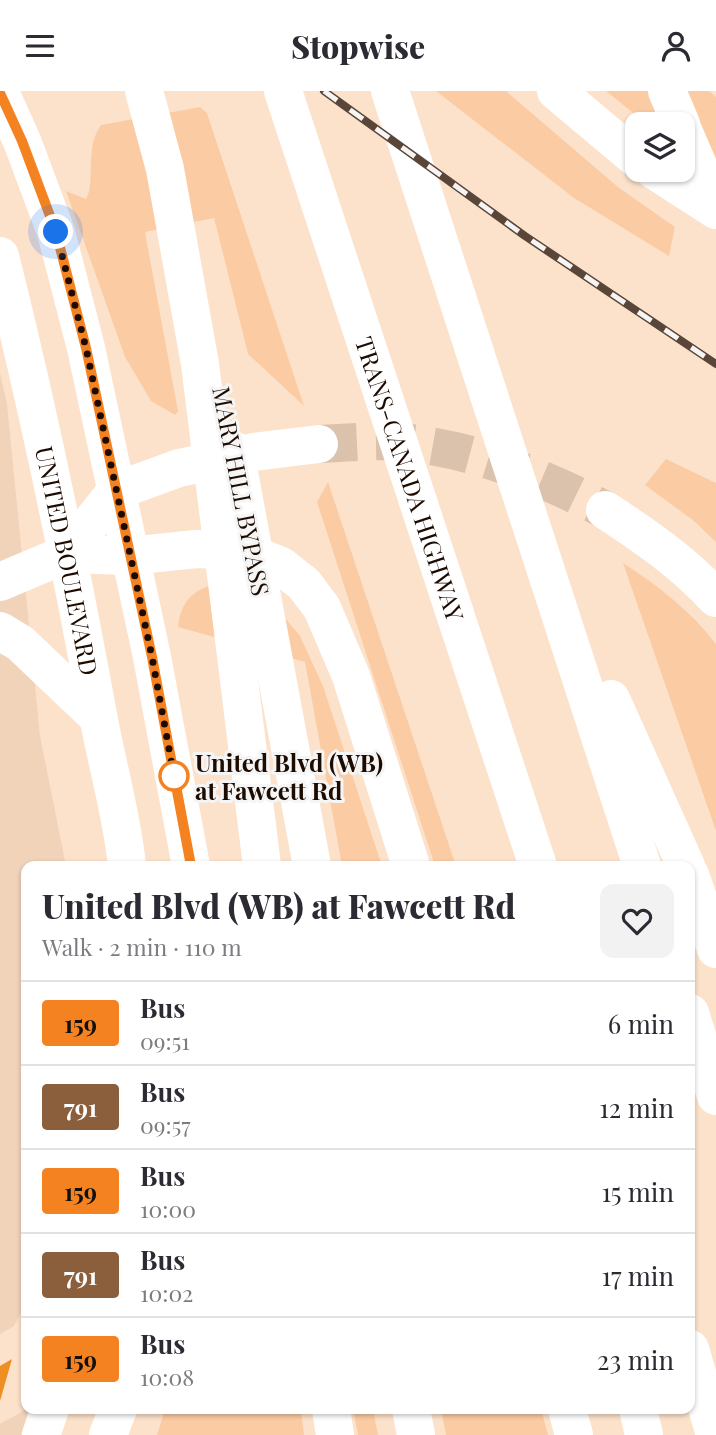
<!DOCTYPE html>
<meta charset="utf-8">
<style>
body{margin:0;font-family:"Playfair Display",serif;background:#f2f2f3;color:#2b2b33;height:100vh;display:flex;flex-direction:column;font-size:26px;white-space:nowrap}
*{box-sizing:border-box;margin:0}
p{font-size:23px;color:#7c7c81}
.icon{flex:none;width:38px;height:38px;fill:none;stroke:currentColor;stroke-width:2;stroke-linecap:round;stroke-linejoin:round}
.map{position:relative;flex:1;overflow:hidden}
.sheet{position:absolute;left:21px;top:770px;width:674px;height:553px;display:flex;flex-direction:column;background:#fff;border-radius:14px;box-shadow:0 2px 5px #0004}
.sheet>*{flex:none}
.badge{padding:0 14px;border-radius:5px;font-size:24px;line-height:46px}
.controls{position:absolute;left:625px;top:21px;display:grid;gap:14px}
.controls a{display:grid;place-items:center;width:70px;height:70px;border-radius:14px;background:#fff;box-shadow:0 2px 5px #0004;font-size:35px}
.you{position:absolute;width:35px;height:35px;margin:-18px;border:5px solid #fff;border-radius:50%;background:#1a73e8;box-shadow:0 0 0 10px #1a73e833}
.map>.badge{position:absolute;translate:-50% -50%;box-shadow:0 0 0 4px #fff}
.round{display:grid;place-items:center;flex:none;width:74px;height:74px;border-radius:14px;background:#f2f2f3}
.overview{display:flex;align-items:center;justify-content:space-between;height:119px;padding:0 21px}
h1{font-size:33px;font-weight:800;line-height:52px}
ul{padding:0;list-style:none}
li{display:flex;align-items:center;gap:21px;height:84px;padding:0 21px;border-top:2px solid #e1e1e2}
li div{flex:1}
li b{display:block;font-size:26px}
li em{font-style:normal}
li .badge{min-width:77px;font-weight:700;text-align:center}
header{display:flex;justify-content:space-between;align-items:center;height:91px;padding:0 21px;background:#fff;font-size:32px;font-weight:800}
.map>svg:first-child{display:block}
.built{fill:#f1d3ba}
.green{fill:#fbcca4}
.forest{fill:#ee8f22}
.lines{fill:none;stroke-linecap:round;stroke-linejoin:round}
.highway-tunnel{stroke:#dbc2ad;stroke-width:38;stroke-dasharray:38 19;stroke-linecap:butt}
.minor{stroke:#fff;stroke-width:38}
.major{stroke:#fff;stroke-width:38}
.highway{stroke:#fff;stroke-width:38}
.rail-casing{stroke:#5a4638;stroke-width:8}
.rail{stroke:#f5f5f5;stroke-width:5;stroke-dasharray:16;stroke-linecap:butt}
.line-casing{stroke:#fff;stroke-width:16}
.line{stroke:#f58220;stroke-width:10}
.walk{stroke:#1d0b00;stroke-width:7;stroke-dasharray:0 12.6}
.stop-dot{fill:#fff;stroke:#f58220;stroke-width:3.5}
.labels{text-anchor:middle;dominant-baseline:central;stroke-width:6;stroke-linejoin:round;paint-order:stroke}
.street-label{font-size:24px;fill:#1d0b00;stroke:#f5f5f5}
.stop-label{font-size:24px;font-weight:bold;fill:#1d0b00;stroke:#f5f5f5;text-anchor:start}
</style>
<header><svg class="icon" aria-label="menu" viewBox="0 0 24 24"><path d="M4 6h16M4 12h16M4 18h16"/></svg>Stopwise<svg class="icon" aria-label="person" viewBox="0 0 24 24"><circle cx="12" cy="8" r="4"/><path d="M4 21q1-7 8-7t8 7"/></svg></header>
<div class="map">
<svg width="716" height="1344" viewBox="0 0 716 1344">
<rect width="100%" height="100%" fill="#fde2cb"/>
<g class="built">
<polygon points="0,282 7,313 40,645 66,775 26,775 26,1212 14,1235 0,1243"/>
<polygon points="27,1318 29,1318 21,1344 0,1344 0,1333"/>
</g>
<g class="green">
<polygon points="436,0 506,0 618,96 675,136 669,165 574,107"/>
<polygon points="606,0 709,0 716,6 716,83 682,33 647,33"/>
<path d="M200,16L207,22L304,315L248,263L214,127L145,141L178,320L175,324L151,310L125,266L66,100L86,108C96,92 84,57 101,34Z"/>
<polygon points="666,368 716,392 716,451 694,430 645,394"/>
<polygon points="328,391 456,775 435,775 317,411"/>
<path d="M623,472C657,494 691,520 716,553V740Z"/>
<path d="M224,491L275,515L300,545L323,595L382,775H342L305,571L178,536C181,507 197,496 224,491Z"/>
<polygon points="165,1318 301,1318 304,1344 157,1344"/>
<polygon points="353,1318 373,1318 378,1344 358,1344"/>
<polygon points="441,1318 541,1318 548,1344 446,1344"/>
</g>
<polygon class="forest" points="12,1268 0,1310 0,1275"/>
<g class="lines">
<path class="highway-tunnel" d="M319,353C346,352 374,349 401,351C473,358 542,385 605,419"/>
<polyline class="minor" points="0,491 66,463"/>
<g class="major">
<polyline points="556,0 637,68"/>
<polyline points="0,1 22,50 56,141 86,257 152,566 191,775"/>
<polyline points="654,79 716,119"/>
<path id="s1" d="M0,165C38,317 70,470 98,624C107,674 122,724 127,775"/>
<polyline points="0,540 20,552 98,626"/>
<polyline points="41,1344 50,1318"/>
<polyline points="108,1344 118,1318"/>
</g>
<g class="highway">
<polyline points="144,0 165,78 200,273 262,775"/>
<path id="s2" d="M283,0L538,775"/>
<polyline points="390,0 642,775"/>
<polyline points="667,0 681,33"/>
<polyline points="682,37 716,116"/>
<polyline points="235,360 312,775"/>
<path d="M605,419C645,445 684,472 716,507"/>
<polyline points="66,463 129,465 196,458 219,459 261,467 281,475 304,493 322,517 351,585 411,775"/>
<polyline points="66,463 116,400 179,377 254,361 319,353"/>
<polyline points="611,608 686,775"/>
<polyline points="690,784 716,858"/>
<polyline points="690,922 716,1005"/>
<polyline points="690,1258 715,1344"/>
<polyline points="331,1318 335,1344"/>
<polyline points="411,1318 416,1344"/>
<polyline points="567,1318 574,1344"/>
<polyline points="638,1318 644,1344"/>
</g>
<g class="rail-casing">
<polyline id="rail" points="324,0 525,145 716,273"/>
</g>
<use href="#rail" class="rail"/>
</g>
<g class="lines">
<g class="line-casing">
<polyline id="line" points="0,2 22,50 56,141 86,257 152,566 191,775"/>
</g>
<use href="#line" class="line"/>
<polyline class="walk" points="56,141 86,257 152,566 174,685"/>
</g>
<circle class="stop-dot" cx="174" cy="685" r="14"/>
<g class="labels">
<g class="street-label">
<text stroke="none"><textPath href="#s2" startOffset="408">TRANS-CANADA HIGHWAY</textPath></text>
<text transform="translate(242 400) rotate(79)">MARY HILL BYPASS</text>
<text stroke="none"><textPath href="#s1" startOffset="312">UNITED BOULEVARD</textPath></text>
</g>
<g class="stop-label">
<text x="195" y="671">United Blvd (WB)<tspan x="195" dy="28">at Fawcett Rd</tspan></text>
</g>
</g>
</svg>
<div class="controls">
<a><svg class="icon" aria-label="layers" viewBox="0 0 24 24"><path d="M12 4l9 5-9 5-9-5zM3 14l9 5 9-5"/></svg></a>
</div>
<div class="you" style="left:56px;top:141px"></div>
<section class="sheet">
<div class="overview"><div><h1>United Blvd (WB) at Fawcett Rd</h1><p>Walk · 2 min · 110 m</p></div><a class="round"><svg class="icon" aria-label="heart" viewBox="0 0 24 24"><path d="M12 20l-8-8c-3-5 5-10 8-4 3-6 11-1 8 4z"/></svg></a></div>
<ul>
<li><span class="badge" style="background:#f58220;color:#111">159</span><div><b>Bus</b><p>09:51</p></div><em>6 min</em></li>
<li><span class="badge" style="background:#8b5e3c;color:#fff">791</span><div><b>Bus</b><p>09:57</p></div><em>12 min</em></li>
<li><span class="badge" style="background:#f58220;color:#111">159</span><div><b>Bus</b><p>10:00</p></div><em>15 min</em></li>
<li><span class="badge" style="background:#8b5e3c;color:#fff">791</span><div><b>Bus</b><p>10:02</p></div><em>17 min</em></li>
<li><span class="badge" style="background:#f58220;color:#111">159</span><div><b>Bus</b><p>10:08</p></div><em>23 min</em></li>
</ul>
</section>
</div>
